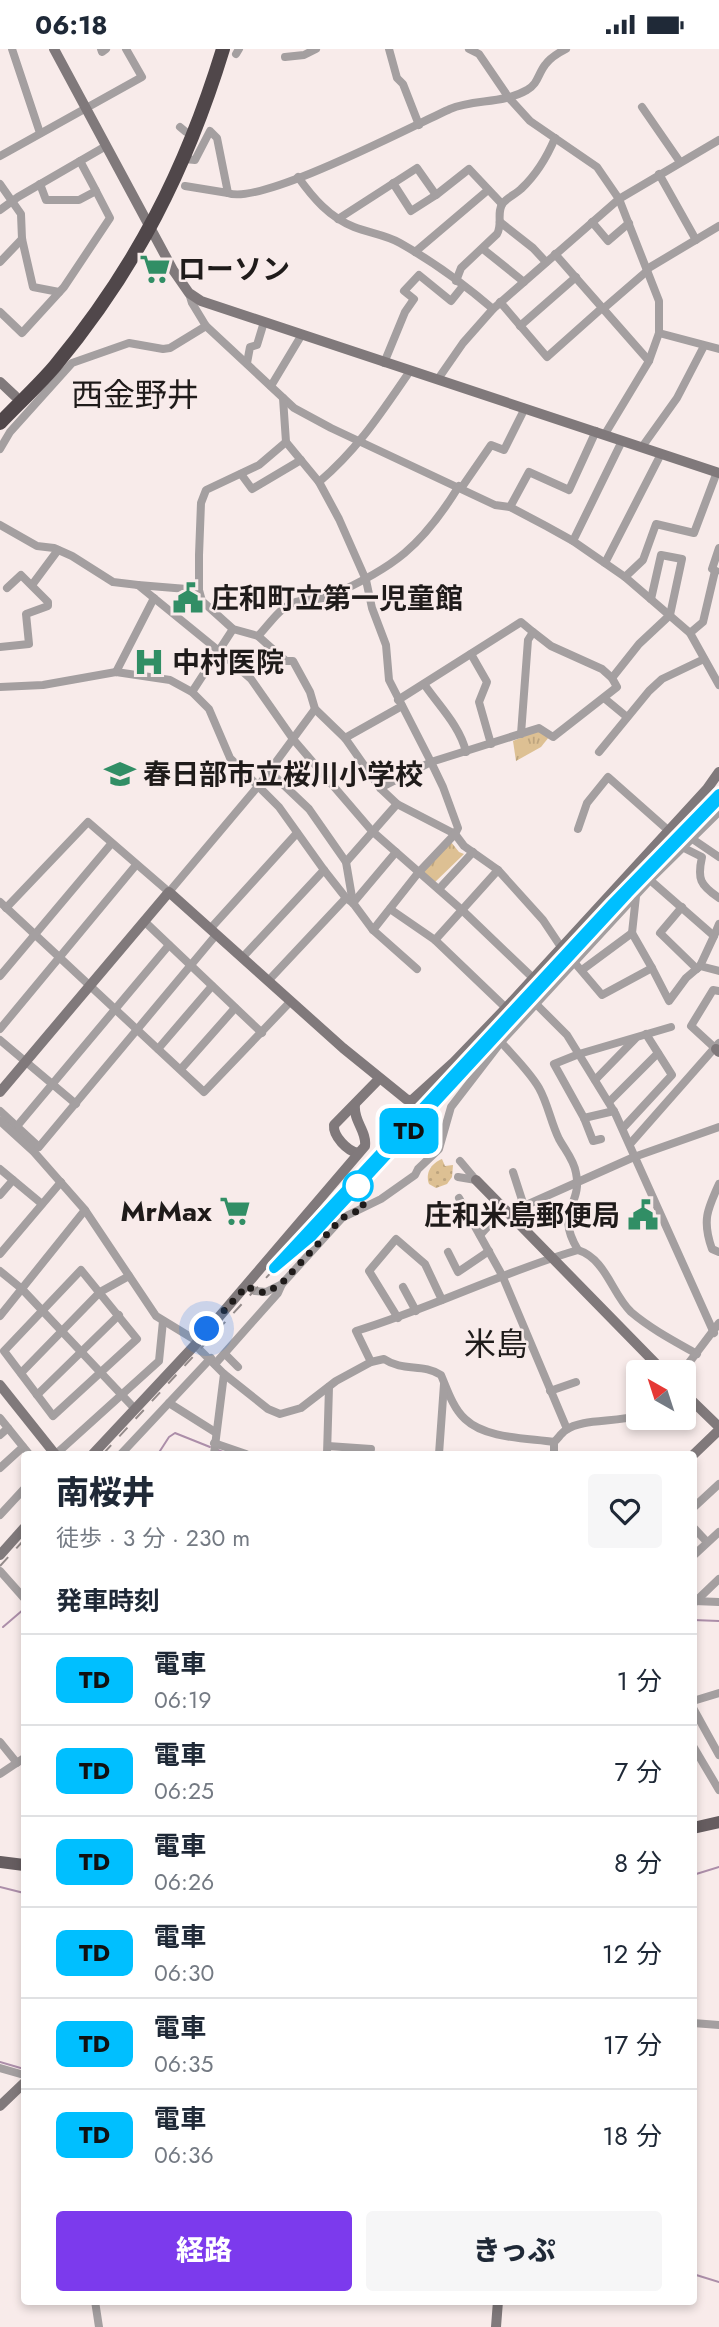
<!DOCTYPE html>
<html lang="ja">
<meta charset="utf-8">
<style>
body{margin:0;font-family:Jost,"Noto Sans JP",sans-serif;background:#f6f6f7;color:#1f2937;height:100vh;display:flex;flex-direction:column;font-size:26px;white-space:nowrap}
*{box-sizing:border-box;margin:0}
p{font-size:23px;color:#747a83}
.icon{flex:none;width:38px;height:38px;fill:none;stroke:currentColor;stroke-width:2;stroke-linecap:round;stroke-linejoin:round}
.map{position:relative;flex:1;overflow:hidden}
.details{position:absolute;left:21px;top:1402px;width:676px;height:854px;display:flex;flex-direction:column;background:#fff;border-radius:7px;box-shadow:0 4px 10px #0003}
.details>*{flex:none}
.badge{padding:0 14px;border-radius:10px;font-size:24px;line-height:46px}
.needle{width:46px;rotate:321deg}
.controls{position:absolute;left:626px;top:1311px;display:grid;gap:14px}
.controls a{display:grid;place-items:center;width:70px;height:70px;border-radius:7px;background:#fff;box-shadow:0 4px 10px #0003;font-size:35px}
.you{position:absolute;width:35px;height:35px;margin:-18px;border:5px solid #fff;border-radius:50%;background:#1a73e8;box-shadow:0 0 0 10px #1a73e833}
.map>.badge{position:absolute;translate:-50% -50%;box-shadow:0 0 0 4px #fff}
h2{padding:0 35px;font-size:26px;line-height:63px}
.round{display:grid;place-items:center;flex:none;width:74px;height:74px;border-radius:7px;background:#f6f6f7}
.summary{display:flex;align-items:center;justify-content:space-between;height:119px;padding:0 35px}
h1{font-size:33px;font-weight:800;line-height:52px}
.action{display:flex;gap:14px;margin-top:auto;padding:14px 35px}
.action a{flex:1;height:80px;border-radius:7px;background:#7c3aed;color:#fff;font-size:28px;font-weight:800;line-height:80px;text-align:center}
.action a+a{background:#f6f6f7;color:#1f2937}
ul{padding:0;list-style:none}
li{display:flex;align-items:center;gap:21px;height:91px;padding:0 35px;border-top:2px solid #e0e1e3}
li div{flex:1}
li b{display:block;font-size:26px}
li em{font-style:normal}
li .badge{min-width:77px;font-weight:700;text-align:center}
.status{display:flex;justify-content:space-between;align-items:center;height:49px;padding:0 35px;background:#fff;direction:ltr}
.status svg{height:19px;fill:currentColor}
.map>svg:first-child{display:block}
.grass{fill:url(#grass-dots)}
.park{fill:url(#park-tufts)}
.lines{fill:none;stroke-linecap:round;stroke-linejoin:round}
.stream{stroke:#ac8ea9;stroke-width:2}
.street{stroke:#a49fa0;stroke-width:8}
.secondary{stroke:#80797b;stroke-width:10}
.primary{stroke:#665d60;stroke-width:12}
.highway{stroke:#50474a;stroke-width:14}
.rail{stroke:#948b8a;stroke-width:2;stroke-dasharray:12 12;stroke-linecap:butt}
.line-casing{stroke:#fff;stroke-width:16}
.line{stroke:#00bfff;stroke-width:10}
.walk{stroke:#1f1b1a;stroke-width:7;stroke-dasharray:0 12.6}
.stop-dot{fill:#fff;stroke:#00bfff;stroke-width:3.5}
.labels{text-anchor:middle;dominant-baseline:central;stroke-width:5;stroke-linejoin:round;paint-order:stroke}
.poi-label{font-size:28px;font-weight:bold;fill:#1f1b1a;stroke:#f8ebea;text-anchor:start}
.quarter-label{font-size:32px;fill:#1f1b1a;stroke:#f8ebea}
</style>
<div class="status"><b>06:18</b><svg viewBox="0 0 49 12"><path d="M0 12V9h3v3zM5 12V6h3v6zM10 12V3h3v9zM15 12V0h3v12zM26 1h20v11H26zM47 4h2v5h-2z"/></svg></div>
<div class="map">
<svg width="719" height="2278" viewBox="0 0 719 2278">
<defs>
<pattern id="grass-dots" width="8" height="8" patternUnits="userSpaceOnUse" patternTransform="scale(1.75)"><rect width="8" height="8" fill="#ddc093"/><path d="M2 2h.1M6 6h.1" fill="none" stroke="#bda47e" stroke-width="1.8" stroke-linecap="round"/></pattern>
<pattern id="park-tufts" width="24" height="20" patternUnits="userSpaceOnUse" patternTransform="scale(1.75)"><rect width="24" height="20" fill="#ddc093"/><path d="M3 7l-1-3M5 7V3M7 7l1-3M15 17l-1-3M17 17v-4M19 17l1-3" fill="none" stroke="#bda47e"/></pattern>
</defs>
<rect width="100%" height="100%" fill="#f8ebea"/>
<path class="grass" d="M442,1110L445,1117L453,1116L452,1128L447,1135L436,1139L429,1135C425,1123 432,1114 442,1110Z"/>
<g class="park">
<polygon points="539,681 549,688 541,698 516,712 513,692"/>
<polygon points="451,793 459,803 464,805 431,837 419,826"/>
</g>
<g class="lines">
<g class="stream">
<polyline points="218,1401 228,1405"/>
<polyline points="158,1405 169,1388 175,1384 210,1398"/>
<polyline points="693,1571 719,1572"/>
<polyline points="3,1578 24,1560"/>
<polyline points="693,1826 719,1818"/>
<polyline points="0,1838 24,1844"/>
<polyline points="0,2013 24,2020"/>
<polyline points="693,2225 719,2233"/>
</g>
<g class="street">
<polyline points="12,0 40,84"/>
<polyline points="101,0 102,3 106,0"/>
<polyline points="389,0 397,29 403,35 419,76"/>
<polyline points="469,0 479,5 509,49 530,72 597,118 619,150 659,252 659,284 649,312 605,385"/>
<polyline points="236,5 239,0"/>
<polyline points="285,8 304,6 316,0"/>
<polyline points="642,58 680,113"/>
<polyline points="180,78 186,83"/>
<polyline points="0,107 142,28 126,0"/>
<path d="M185,110L195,111L210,82L217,89L228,144C260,157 412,77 450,60C474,50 503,55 527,41C538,35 538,25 545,16C550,9 558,4 566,0"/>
<polyline points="659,125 696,191"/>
<path d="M298,128C313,149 329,168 354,178C369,184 386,186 400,194C432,212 465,236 493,260"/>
<polyline points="393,134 411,162 436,146 469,120 502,155"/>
<polyline points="0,135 21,165 22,190 33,238 59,243"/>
<polyline points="40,135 46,151 79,151 96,142 80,112"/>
<polyline points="185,137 228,144"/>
<polyline points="0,161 18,148 106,97"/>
<polyline points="338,170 417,119 436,146"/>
<polyline points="500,173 533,199 546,213"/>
<polyline points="592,173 608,192 629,174"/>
<polyline points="483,200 524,233"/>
<polyline points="415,203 488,141"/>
<polyline points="555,205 649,312"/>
<polyline points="0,213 22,190"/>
<polyline points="647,220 719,177"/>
<path d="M456,232L461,219L497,185C503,175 496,163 503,154C508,148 516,145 521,140C536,126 547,108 555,89"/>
<polyline points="189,244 192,254 206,277 294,359 331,379 495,456 510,458 546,477 573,492 625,528 690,584 719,636"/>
<polyline points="500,253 547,308 602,259"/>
<polyline points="603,260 647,222"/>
<polyline points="0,263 22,284 64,238 110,169 96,142"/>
<polyline points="520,277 576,228"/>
<polyline points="659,284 719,300"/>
<polyline points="247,314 250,298 257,296 264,273"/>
<polyline points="384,314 405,263 414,250 404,242 419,226 451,252 463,237"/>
<polyline points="438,330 463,294 493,260 619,150 719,91"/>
<polyline points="271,337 301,287"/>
<polyline points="283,349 286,393 319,433 339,470 366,531 372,559 386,596 389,631 431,713 539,679 553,688 617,638 612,629 639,595 670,566 682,510 661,506 651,550"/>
<polyline points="286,393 259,416 206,441 201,454 199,506 199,541 202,552 233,580 258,587 286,612 293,612 310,643 315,660 345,689 380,739 397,755 455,785 464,797 498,821 543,871 561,898"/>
<polyline points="642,398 677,349 704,297"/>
<polyline points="0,400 10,383 72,314 129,294 163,300 170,299 206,277"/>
<polyline points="241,425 252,440 301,411"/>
<path d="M319,433C358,400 381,364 410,322"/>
<polyline points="462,438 491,396 504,401 525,359"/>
<polyline points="510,458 529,423 569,441 596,382"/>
<polyline points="0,476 37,497 54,499 72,507 113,533 138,536 219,602 251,630 293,690 372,782 462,861 533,929"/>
<polyline points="573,492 622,392"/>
<polyline points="605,514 661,405"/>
<polyline points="716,522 712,520 719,499"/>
<polyline points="625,528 643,511 656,475 694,484 717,423"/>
<polyline points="32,536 58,501"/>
<polyline points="138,536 199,541"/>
<polyline points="533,583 551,597 602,620 612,629"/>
<polyline points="690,584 703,573 715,522"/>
<path d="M258,587C268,577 279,559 293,554C305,549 318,552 330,547C394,519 422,497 459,437"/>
<polyline points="0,598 29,595 26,565 48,557 48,553 21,526 7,539"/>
<polyline points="471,605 487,633 479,653 491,695"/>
<polyline points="116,623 154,549"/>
<path d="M424,635C439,657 460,677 466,703"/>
<polyline points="0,638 43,636 116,623 170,631 192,643 209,660 230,709 279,758 324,821 346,849 353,854 373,881 417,920"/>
<polyline points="192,643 233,580"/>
<polyline points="604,649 627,668"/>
<polyline points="398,651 521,573 533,583 528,591 521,685"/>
<polyline points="345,689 402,657"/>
<polyline points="599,703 649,642 662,630 704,610"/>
<polyline points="269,722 309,760 346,813 353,854"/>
<polyline points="578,780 587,754 608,728 669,782"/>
<polyline points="691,789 719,808"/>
<path d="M682,798L702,808C697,830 700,836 719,849"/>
<polyline points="346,813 397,755"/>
<polyline points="439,840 473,803"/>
<polyline points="636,847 632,884 652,919"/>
<polyline points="0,853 204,1043 291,952"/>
<polyline points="353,854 396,803"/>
<polyline points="682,858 660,884 697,920"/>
<polyline points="6,859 88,773 169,843 259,736 315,660"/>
<polyline points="390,860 435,891 506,959"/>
<polyline points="144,872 262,984"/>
<polyline points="210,880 297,784"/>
<polyline points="373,881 418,824 455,785 458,779 443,738 431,713 380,739"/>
<polyline points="714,887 719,875"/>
<polyline points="435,891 498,821"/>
<polyline points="242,909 324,821"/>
<polyline points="574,913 602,946 652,919 669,952 686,929 700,917 714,887 650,831"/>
<polyline points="700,917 719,922"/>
<polyline points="582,921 632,884"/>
<polyline points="0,927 111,795"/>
<polyline points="268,932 346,849"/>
<polyline points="535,954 567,986 615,1064 714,1284"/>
<polyline points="0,980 136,816"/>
<polyline points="0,991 76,1055"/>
<path d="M501,993C514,1008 529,1022 539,1039C548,1055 551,1074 559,1090C565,1101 574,1111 576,1124C583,1156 554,1162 578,1201C606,1210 612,1245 631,1263C651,1280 674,1292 697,1305"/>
<polyline points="158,1000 212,937"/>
<polyline points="716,1000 691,977 713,941 719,942"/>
<polyline points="181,1020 235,959"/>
<polyline points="595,1031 635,990"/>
<polyline points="609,1053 658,1004"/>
<polyline points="0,1062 39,1098 216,886"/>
<polyline points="584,1069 614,1062"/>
<polyline points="0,1072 34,1103 85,1161 156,1267 197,1292"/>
<polyline points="18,1076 169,896"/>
<polyline points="623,1079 672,1026 646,985"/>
<polyline points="601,1090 593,1092 584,1069 554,1015 579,1005 671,978"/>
<polyline points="630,1095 719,994"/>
<polyline points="460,1112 476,1131"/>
<polyline points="0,1120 42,1155"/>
<polyline points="513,1123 524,1157 634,1108 719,1078"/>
<polyline points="458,1128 476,1131"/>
<path d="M719,1135C707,1161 702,1172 712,1200L719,1203"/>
<polyline points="0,1146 13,1131"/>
<polyline points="459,1149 502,1226 567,1380"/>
<polyline points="480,1186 504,1160"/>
<polyline points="448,1203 458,1223 489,1202"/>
<polyline points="0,1205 61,1133"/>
<polygon points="81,1221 137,1290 53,1367 4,1302"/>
<polyline points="0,1222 22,1240 135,1360"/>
<polyline points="247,1237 255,1242 266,1243 282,1235 342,1169 381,1150 415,1126 418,1120 439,1100 451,1058 501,993 650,831 719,763"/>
<polyline points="403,1238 416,1262"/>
<polyline points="0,1267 85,1161"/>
<polyline points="398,1269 369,1222 396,1190 425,1215 442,1251"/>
<polyline points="195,1296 224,1325 214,1405"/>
<polyline points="225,1305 238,1318"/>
<path d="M371,1313L356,1282C432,1259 502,1223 578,1201"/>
<polyline points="215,1315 278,1244 282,1235"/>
<polyline points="682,1323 719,1274"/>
<polyline points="21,1324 100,1243 129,1227"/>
<path d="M224,1325L268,1360L280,1365L301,1359L336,1332L371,1313L384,1310C403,1323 423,1314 441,1326C447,1340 453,1359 465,1370C486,1390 527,1389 554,1393"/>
<polyline points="550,1342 576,1333"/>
<polyline points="37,1346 119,1266"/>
<polyline points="169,1354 215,1383"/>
<polyline points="0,1369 29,1405"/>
<polyline points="0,1386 8,1379"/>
<polyline points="214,1394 246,1405"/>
<polyline points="328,1397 371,1400"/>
<polyline points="56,1405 159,1312 163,1272"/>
<polyline points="121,1405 211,1309"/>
<polyline points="327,1405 329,1338"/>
<polyline points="439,1405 444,1335"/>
<path d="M554,1405V1393C558,1390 561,1384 566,1381C582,1369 618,1374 639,1366"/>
<polyline points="0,1419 23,1398"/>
<polyline points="693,1459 719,1435"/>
<polyline points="0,1466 24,1440"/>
<polyline points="693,1478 707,1493"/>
<polyline points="693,1507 719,1483"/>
<polyline points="0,1522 24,1549"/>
<polyline points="694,1552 719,1553"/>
<polyline points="695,1553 719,1530"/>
<polyline points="693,1652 719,1644"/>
<polyline points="693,1659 719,1706"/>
<polyline points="0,1693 17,1714"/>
<polyline points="693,1697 719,1741"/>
<polyline points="0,1725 24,1709"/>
<polyline points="693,1974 719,1976"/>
<polyline points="0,2019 24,2026"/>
<polyline points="95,2252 99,2278"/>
</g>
<g class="secondary">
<polyline points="54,0 173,221 189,244 201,252 719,424"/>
<polyline points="0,333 15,347"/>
<polyline points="716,1000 719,1003"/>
<polyline points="0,1043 169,843 343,999 406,1050 411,1052 454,1013 506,959 707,740 719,723"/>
<path d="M358,1104C347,1102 333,1087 334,1076L379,1030"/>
<polyline points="476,1131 664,1323"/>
<polyline points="0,1336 55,1405"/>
<polyline points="684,1344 719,1378"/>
<path d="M93,1405L195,1296L365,1097C367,1082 353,1072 355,1056"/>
<polyline points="693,1406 719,1381"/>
<polyline points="0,1506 24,1479"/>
<polyline points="0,2057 24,2034"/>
<polyline points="496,2278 498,2252"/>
</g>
<g class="primary">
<polyline points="693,1779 719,1773"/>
<polyline points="0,1813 24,1816"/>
</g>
<path class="highway" d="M0,374C18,355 38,337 55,317C136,219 186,121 223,0"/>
<g class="rail">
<polyline points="103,1405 613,854 719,745"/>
<polyline points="0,1517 24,1491"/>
</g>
</g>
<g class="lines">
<g class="line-casing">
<polyline id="line" points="719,745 613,854 274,1219 311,1188 628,844 719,750"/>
</g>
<use href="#line" class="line"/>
<polyline class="walk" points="207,1280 247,1237 255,1242 266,1244 282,1234 342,1169 364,1159 358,1137"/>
</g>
<defs>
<g id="supermarket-bare" transform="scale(2.415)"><path d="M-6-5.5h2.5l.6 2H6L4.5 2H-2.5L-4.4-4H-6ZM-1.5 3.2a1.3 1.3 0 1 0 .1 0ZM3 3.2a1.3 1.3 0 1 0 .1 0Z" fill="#318e65" stroke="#f8ebea" stroke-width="2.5" paint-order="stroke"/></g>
<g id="civic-bare" transform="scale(2.415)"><path d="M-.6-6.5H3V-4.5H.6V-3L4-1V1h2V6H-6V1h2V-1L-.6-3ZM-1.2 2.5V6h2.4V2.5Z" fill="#318e65" stroke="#f8ebea" stroke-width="2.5" paint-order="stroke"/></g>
<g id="hospital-bare" transform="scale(2.415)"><path d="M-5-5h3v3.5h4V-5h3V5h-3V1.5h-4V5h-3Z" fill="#318e65" stroke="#f8ebea" stroke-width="2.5" paint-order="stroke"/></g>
<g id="school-bare" transform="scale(2.415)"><path d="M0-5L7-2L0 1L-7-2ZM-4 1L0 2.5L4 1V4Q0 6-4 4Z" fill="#318e65" stroke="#f8ebea" stroke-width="2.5" paint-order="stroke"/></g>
</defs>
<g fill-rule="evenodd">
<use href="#supermarket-bare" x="155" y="220"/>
<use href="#civic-bare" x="188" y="549"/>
<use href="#hospital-bare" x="149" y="613"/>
<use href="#school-bare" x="120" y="725"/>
<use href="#supermarket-bare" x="235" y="1162"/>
<use href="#civic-bare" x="643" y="1166"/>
</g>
<circle class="stop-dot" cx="358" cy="1137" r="14"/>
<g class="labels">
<g class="poi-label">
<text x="178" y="220">ローソン</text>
<text x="211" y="549">庄和町立第一児童館</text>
<text x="172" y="613">中村医院</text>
<text x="143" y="725">春日部市立桜川小学校</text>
<text x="212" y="1162" text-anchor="end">MrMax</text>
<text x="620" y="1166" text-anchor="end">庄和米島郵便局</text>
</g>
<g class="quarter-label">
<text x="135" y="346">西金野井</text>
<text x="496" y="1295">米島</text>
</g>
</g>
</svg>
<div class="controls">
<a><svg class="needle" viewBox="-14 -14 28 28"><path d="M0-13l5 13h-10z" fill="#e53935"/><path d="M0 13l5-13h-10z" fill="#747a83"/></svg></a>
</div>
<div class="you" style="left:207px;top:1280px"></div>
<b class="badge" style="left:409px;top:1082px;background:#00bfff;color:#111">TD</b>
<section class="details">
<div class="summary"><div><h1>南桜井</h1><p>徒歩 · 3 分 · 230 m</p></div><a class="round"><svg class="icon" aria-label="heart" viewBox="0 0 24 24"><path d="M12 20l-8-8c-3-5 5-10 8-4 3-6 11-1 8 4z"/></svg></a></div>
<h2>発車時刻</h2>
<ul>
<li><span class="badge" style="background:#00bfff;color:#111">TD</span><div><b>電車</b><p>06:19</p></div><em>1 分</em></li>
<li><span class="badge" style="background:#00bfff;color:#111">TD</span><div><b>電車</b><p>06:25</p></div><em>7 分</em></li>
<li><span class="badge" style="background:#00bfff;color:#111">TD</span><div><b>電車</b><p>06:26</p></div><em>8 分</em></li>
<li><span class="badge" style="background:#00bfff;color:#111">TD</span><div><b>電車</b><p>06:30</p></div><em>12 分</em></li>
<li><span class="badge" style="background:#00bfff;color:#111">TD</span><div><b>電車</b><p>06:35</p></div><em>17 分</em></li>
<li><span class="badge" style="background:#00bfff;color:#111">TD</span><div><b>電車</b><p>06:36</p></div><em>18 分</em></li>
</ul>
<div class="action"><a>経路</a><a>きっぷ</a></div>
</section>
</div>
